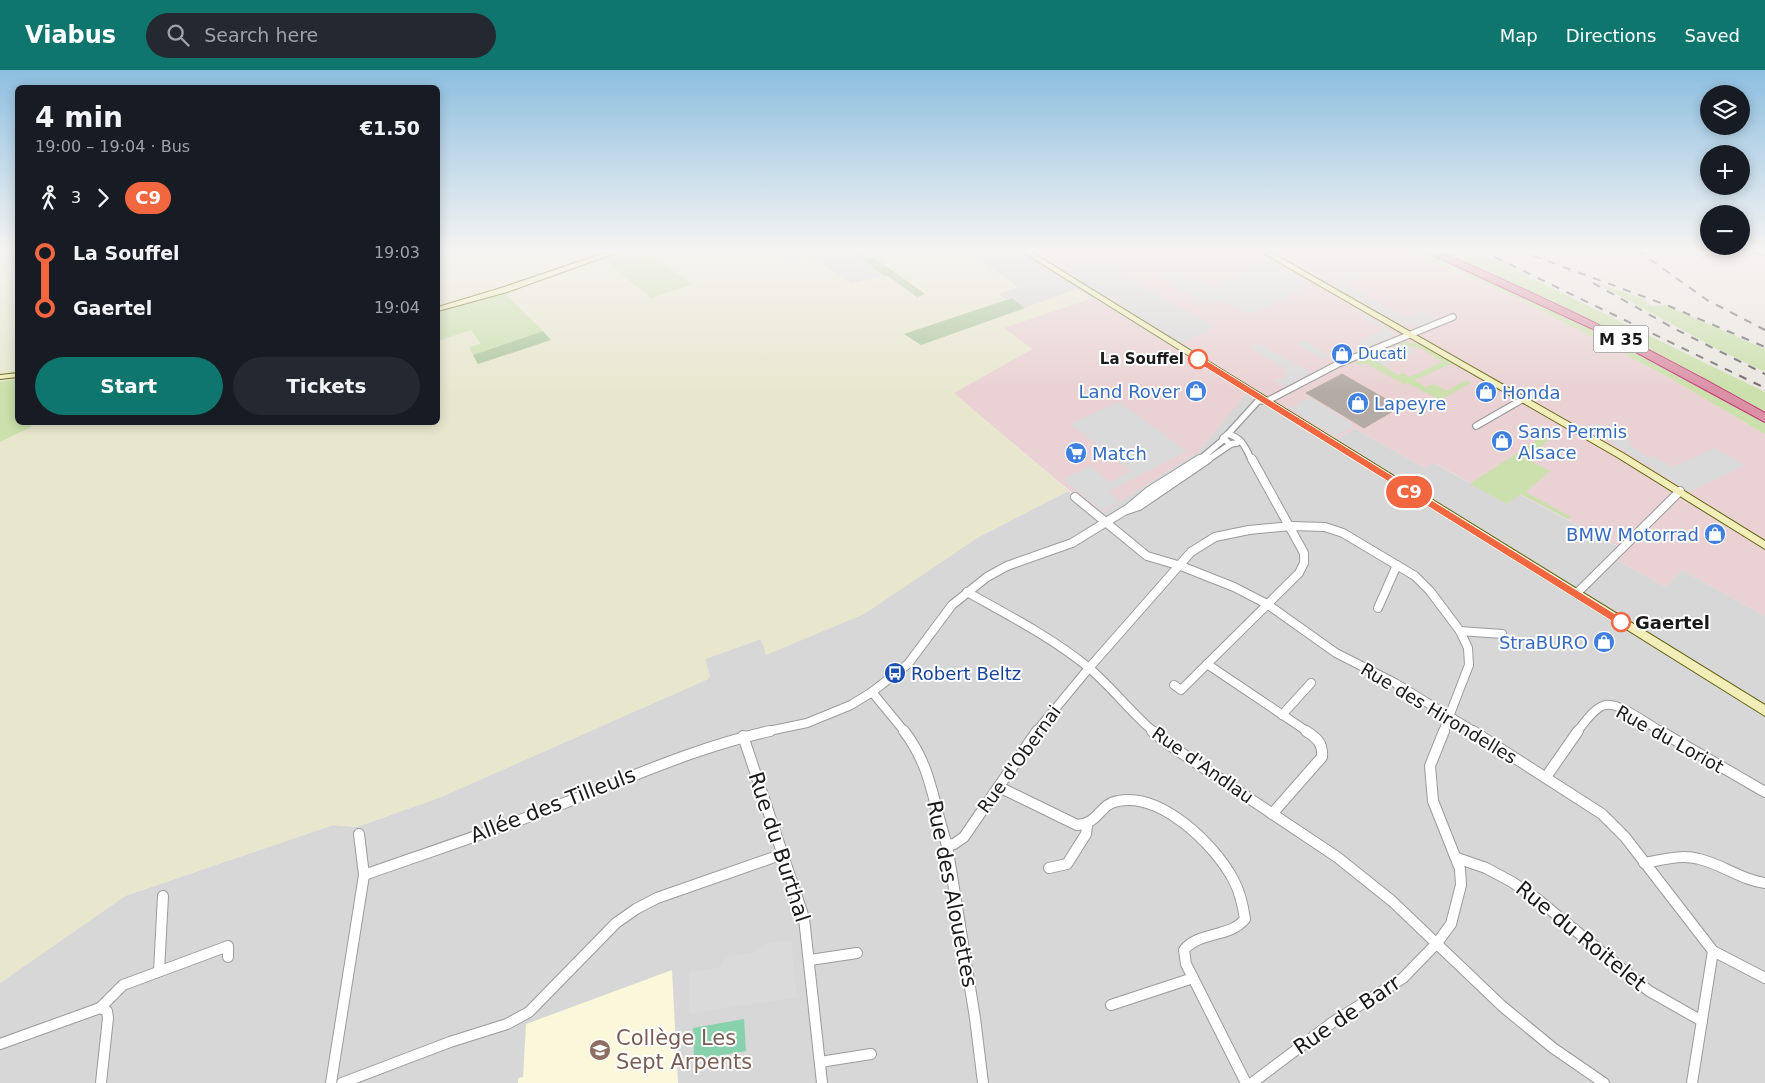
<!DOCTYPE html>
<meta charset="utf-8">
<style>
body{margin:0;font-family:"DejaVu Sans",sans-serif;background:#242831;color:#f1f3f6;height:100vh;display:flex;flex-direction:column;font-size:19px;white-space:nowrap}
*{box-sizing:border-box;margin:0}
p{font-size:16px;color:#9ea1a6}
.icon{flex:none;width:28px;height:28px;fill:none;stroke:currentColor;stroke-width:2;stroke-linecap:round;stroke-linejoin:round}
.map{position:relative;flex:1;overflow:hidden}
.side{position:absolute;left:15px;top:15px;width:425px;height:340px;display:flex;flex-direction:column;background:#171b24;border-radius:8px;box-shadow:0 2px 12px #0003}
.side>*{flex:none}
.badge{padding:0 10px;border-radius:16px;font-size:18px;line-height:32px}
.controls{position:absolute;left:1700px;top:15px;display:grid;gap:10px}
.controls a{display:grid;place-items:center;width:50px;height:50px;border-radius:50%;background:#171b24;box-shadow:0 2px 12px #0003;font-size:25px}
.map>.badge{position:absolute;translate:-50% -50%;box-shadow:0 0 0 2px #fff}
.legs{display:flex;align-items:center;gap:8px;height:55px;padding:0 20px;font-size:16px}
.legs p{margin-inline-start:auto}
.headline{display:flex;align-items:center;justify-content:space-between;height:85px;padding:0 20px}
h1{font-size:28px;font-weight:800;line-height:38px}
.action{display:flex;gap:10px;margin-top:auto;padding:10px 20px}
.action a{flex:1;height:58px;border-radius:30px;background:#0f766e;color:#fff;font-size:20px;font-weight:800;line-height:58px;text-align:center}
.action a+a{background:#242831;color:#f1f3f6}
ul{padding:0 20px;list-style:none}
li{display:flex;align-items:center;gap:18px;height:55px;font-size:19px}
li i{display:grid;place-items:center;width:8px;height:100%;margin:0 6px;background:currentColor}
li i::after{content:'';width:12px;height:12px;margin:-6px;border:4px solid;border-radius:50%;background:#171b24}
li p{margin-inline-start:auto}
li:first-child i{background:linear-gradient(#0000 50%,currentColor 0)}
li:last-child i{background:linear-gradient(currentColor 50%,#0000 0)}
header{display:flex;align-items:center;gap:30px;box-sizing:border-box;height:70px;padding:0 25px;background:#0f766e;color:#fff}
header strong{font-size:24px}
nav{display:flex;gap:28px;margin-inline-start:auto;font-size:18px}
.search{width:350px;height:45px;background:#242831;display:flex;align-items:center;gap:12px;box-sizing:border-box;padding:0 18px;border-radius:28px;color:#9ea1a6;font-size:19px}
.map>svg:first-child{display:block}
.residential{fill:#d8d7d8}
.commercial{fill:#ead1d3}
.education{fill:#faf7da}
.farmland{fill:#e8e7ce}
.grass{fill:#cbe0ac}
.forest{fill:#acc69a}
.pitch{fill:#87d2ad}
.parking{fill:#dadada}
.building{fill:#b4aba7;stroke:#bbaca5}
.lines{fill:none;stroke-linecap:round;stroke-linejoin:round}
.street-far2-casing{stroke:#9b9b9b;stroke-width:8}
.street-far1-casing{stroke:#9b9b9b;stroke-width:10}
.street-casing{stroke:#9b9b9b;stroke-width:12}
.secondary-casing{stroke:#626210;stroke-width:2}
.highway-casing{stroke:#c03775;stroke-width:2}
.street-far2{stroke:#fff;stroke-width:5.5}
.street-far1{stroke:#fff;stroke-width:8}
.street{stroke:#fff;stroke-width:10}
.secondary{fill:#f1eeb9;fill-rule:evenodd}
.highway{fill:#db90a6;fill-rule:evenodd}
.rail{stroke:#686868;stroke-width:2;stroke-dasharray:8 8;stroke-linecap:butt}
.line-1{fill:#f26640;stroke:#fff}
.stop-1-dot{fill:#fff;stroke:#f26640;stroke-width:2.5}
.labels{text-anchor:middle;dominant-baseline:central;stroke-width:4;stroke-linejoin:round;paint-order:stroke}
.far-shop-label{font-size:15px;fill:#366cbe;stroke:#fff;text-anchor:start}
.far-stop-label{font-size:15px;font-weight:bold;fill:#1a1a1a;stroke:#fff;text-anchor:end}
.shield{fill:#fff;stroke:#5f5f5f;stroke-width:1}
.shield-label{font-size:16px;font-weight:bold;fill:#1a1a1a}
.shop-label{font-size:18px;fill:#366cbe;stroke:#fff;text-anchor:start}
.stop-label{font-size:18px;font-weight:bold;fill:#1a1a1a;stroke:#fff;text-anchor:start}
.transit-label{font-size:18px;fill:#164399;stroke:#fff;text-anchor:start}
.street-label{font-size:18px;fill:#1a1a1a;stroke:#fff}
.near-street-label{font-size:21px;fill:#1a1a1a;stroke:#fff}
.near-education-label{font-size:21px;fill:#785e54;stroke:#fff;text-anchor:start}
</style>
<header>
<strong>Viabus</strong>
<div class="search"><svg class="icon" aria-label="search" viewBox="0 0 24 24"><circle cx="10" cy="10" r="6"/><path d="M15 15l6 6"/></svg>Search here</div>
<nav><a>Map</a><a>Directions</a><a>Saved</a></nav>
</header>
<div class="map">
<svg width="1765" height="1013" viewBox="0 0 1765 1013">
<rect width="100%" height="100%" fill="#ebe6e1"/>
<g class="residential">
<polygon points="780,180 869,180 858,185 884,206 852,214 808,184 793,189"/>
<polygon points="966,180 1028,180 1063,202 1094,189 1217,257 1173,277 1077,219 1025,238 1012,228 1007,230 999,224 1017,217"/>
<polygon points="1246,323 1332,371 1355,359 1425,398 1434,393 1507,434 1519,424 1626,481 1618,491 1666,517 1682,500 1765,546 1765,1013 0,1013 0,913 125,826 333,755 357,757 441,727 708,609 710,606 705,589 761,569 767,584 864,544 977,468 1068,421 1099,445 1199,381"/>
</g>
<polygon class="commercial" points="1028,180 1408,180 1518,228 1668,307 1765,364 1765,546 1682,500 1666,517 1618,491 1625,480 1520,424 1507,434 1435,393 1425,398 1355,359 1333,371 1247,323 1199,381 1099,445 953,323 1032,279 1003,258 1092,228 1173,277 1216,257 1094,189 1063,202"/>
<polygon class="education" points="672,900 678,1013 518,1013 518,1008 523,1007 526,954"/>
<polygon class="farmland" points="0,180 17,180 18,352 438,352 438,180 780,180 793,189 808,184 852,214 883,206 857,185 869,180 966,180 1018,217 999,224 1007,230 1012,228 1025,238 1077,219 1092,228 1004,258 1032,279 954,323 1068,421 977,468 864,544 766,585 761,569 705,589 710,606 708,609 441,727 357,757 333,755 125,826 0,913"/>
<g class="grass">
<polygon points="625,180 645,181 693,214 651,228 620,203 605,188"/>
<polygon points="1408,180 1472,180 1484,185 1765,322 1765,364 1668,307 1518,228"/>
<polygon points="1597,213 1641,228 1651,236 1665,235 1765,279 1765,302 1719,280"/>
<polygon points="503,222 543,261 473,285 469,277 481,274 471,260 438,271 438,240"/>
<polygon points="1404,272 1420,274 1455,294 1449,295 1415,310 1425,317 1434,314 1447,321 1466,310 1471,313 1440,330 1407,313 1405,315 1365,293 1359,295 1356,292 1386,280 1391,283 1375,285 1380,289 1376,291 1398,305 1403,303 1410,307 1442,292 1420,278 1410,277 1404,274 1394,278 1396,281 1392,278"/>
<polygon points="17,309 18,352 32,353 31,357 0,372 0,312"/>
<polygon points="1551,361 1556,364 1527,389 1550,401 1526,422 1571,447 1568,449 1520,424 1507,434 1470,414"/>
</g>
<g class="forest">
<polygon points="859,184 867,188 872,186 925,224 917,227 888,206 884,206 857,185"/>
<polygon points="1012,228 1025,238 921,275 904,264"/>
<polygon points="543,261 551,270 478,294 473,285"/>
</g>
<polygon class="pitch" points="744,949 746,981 694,990 693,958"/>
<g class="parking">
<polygon points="1266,191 1276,197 1279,195 1309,215 1253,244 1249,242 1246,243 1221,230 1208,235 1158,207 1179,198 1213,217"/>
<polygon points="1354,200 1363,205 1344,213 1407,248 1424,241 1436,250 1417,257 1410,253 1399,254 1336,218 1340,216 1332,212 1332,209"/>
<polygon points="1364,243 1386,256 1387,260 1392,260 1394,266 1389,266 1392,268 1368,278 1358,272 1381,261 1380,257 1359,245"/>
<polygon points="1304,270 1330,286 1322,289 1296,274"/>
<polygon points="1258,273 1311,303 1290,314 1282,316 1272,309 1284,309 1286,300 1249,277"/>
<polygon points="1404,274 1416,281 1383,295 1375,291 1380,289 1374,285 1385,281 1390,284 1397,281 1393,278"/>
<polygon points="1310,327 1355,355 1335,367 1289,338"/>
<polygon points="1119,332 1187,381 1109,421 1120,431 1101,441 1063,409 1090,396 1110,412 1131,401 1070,354"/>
<polygon points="1600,353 1632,373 1629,375 1649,388 1654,386 1672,397 1715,378 1745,395 1690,422 1588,358"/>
<polygon points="791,870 797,927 689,944 689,902 719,898 727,887 756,882 764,874"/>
</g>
<polygon class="building" points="1342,304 1377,324 1400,337 1364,358 1306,323"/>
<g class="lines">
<g class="street-far2-casing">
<g id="street-far2">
<polyline points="1761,180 1765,182"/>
<polyline points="1476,356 1523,329"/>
<polyline points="1228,364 1258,331 1269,330 1338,294 1453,247"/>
<path d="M1239,370L1237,373L1230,374L1223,368L1228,364C1243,368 1246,379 1252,391"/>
<polyline points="1198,391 1223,370"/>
<polyline points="1206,391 1231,374"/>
</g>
</g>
<g class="street-far1-casing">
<g id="street-far1">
<polyline points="1075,427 1147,486 1181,496 1234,517 1267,534 1336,583 1395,613 1475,662"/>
<polyline points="1126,440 1149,421 1200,389"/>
<path d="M967,522C1008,545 1051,567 1088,597C1112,617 1130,642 1154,662"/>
<polyline points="1576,524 1680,421"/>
<polyline points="1378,538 1397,495"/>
<polyline points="1460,561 1502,564"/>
<polyline points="1207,594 1308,662"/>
<polyline points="1174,615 1181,620 1299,503 1304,493 1304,483 1252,389"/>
<polyline points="872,622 905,662"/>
<polyline points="1282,645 1311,613"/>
<polyline points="764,662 807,653 851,635 872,622 908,594 952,535 987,507 1007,496 1072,473 1124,441 1139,436 1208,389"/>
<polyline points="1036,662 1089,598 1191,482 1215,467 1249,460 1291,456 1325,457 1343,463 1415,506 1430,521 1460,561 1468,578 1469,595 1443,662"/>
<path d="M1577,662C1584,653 1594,638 1605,635C1620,632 1649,655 1662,662"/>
</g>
</g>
<g class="street-casing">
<g id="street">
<path d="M904,661C932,697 933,734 947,775L975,948L983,1013"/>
<polyline points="1152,661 1168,674 1337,787 1392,831 1502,936 1553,978 1604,1013"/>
<polyline points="1473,661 1602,744 1625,767 1713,881 1765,908"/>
<polyline points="1660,661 1765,722"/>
<polyline points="743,666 804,848 822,1013"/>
<polyline points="1546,707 1578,661"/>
<path d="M999,717L1077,755C1099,754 1099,734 1118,731C1161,722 1214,774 1233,809C1240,822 1243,835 1245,849C1230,868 1199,861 1184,880L1186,894L1246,1013"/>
<path d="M1272,744L1322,687C1323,673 1317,668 1306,661"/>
<polyline points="947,775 954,774 964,767 1037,661"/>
<polyline points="1457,788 1486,798 1512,812 1536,828 1649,921 1702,951"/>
<path d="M1644,793C1662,790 1681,784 1699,789C1722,794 1741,810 1765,813"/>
<polyline points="1049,798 1067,794 1086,764 1087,756"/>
<path d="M364,805C432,781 500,759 567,732C634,706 700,676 770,661"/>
<polyline points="810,890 857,883"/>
<polyline points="159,901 163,826"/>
<polyline points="1111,935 1193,908"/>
<polyline points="0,974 100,938"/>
<polyline points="820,992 871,984"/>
<polyline points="101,1013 108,948 107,941 100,938 123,915 228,876 228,887"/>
<polyline points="331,1013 364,805 359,764"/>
<polyline points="342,1013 450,972 507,954 529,942 616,853 636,839 657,828 783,784"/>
<polyline points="1252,1013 1333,952 1403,908 1437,873 1451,854 1461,815 1460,799 1433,731 1430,696 1444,661"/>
<polyline points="1692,1013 1713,881"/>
</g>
</g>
<g class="secondary-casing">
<g id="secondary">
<polygon points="613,180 624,180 507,222 438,241 438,237 501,218"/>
<polygon points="1020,180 1028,180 1765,635 1765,646"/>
<polygon points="1258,180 1267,180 1623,383 1765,471 1765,479 1617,387"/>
<polygon points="18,303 18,307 0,309 0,305"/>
</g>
</g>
<g class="highway-casing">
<path id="highway" d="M1422,180H1435C1548,228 1658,282 1765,343V352L1595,260Z"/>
</g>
<use href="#street-far2" class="street-far2"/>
<use href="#street-far1" class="street-far1"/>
<use href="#street" class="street"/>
<use href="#secondary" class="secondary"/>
<use href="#highway" class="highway"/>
<g class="rail">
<polyline points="1480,180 1765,318"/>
<polyline points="1518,180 1669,236 1765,277"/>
<polyline points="1637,180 1707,230 1765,260"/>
<polyline points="1752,180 1765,186"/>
<polyline points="1593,213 1675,259 1765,304"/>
</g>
</g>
<linearGradient id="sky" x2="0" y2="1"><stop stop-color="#8dbfe0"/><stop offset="0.56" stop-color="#f6f4f2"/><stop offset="1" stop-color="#f6f4f2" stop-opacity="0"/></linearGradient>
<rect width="1765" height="322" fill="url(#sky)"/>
<polygon class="line-1" points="1195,287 1201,287 1625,550 1625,555 1618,555 1195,291"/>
<defs>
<g id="shop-disc" transform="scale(1.125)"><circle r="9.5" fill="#3f7fe0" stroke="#fff"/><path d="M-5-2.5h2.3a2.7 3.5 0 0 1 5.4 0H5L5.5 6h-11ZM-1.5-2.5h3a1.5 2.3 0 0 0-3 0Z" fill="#fff"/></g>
<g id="supermarket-disc" transform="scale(1.125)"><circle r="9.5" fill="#3f7fe0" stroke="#fff"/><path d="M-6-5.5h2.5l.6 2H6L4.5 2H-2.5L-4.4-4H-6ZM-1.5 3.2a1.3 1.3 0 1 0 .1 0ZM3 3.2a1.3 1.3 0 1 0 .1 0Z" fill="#fff"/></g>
<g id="bus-disc" transform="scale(1.125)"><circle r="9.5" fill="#1a4fb4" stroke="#fff"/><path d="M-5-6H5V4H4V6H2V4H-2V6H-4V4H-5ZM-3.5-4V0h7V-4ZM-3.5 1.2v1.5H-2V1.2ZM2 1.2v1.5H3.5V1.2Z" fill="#fff"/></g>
<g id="school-disc" transform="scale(1.125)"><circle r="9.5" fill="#8d6e63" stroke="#fff"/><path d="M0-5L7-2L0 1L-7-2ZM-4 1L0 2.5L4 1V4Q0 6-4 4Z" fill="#fff"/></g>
</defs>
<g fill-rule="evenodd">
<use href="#shop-disc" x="1342" y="284"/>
<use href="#shop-disc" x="1196" y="321"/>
<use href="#shop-disc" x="1486" y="322"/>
<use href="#shop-disc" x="1358" y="333"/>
<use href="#shop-disc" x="1502" y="371"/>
<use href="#supermarket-disc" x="1076" y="383"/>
<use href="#shop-disc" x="1715" y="464"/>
<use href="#shop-disc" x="1604" y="572"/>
<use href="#bus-disc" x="895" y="603"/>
<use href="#school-disc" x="600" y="980"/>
</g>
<g class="stop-1-dot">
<circle cx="1198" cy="289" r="9"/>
<circle cx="1621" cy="552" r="9"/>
</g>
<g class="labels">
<g class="far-shop-label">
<text x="1358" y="284">Ducati</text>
</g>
<g class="far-stop-label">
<text x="1184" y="289">La Souffel</text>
</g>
<rect class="shield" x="1593.5" y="255.5" width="55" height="27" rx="4"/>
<g class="shield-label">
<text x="1621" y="269">M 35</text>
</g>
<g class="shop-label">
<text x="1180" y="321" text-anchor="end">Land Rover</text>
<text x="1502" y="322">Honda</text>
<text x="1374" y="333">Lapeyre</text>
<text x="1518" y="361">Sans Permis<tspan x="1518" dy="21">Alsace</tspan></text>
<text x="1092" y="383">Match</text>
<text x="1699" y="464" text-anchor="end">BMW Motorrad</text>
<text x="1588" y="572" text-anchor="end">StraBURO</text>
</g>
<g class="stop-label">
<text x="1635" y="552">Gaertel</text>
</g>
<g class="transit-label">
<text x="911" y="603">Robert Beltz</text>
</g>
<g class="street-label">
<text transform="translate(1439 643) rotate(31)">Rue des Hirondelles</text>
<text transform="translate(1670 669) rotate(29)">Rue du Loriot</text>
<text transform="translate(1019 689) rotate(-54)">Rue d'Obernai</text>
<text transform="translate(1203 695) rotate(35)">Rue d'Andlau</text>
</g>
<g class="near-street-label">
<text transform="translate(553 735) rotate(-21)">Allée des Tilleuls</text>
<text transform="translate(779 777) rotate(72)">Rue du Burthal</text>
<text transform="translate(952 824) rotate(79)">Rue des Alouettes</text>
<text transform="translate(1581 866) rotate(39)">Rue du Roitelet</text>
<text transform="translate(1347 945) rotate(-34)">Rue de Barr</text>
</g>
<g class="near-education-label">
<text x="616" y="968">Collège Les<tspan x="616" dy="24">Sept Arpents</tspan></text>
</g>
</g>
</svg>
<div class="controls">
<a><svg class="icon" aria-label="layers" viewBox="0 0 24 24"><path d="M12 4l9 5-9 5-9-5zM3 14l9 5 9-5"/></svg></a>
<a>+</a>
<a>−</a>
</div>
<b class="badge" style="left:1409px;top:422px;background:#f26640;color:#fff">C9</b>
<section class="side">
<div class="headline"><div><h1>4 min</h1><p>19:00 – 19:04 · Bus</p></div><b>€1.50</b></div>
<div class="legs"><svg class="icon" aria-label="walk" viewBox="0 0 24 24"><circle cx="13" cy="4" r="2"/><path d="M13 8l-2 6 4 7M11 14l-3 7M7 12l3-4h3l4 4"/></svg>3<svg class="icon" aria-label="forward" viewBox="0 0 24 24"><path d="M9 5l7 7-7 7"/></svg><b class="badge" style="background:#f26640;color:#fff">C9</b></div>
<ul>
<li><i style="color:#f26640"></i><b>La Souffel</b><p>19:03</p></li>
<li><i style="color:#f26640"></i><b>Gaertel</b><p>19:04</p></li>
</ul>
<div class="action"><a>Start</a><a>Tickets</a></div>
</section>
</div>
